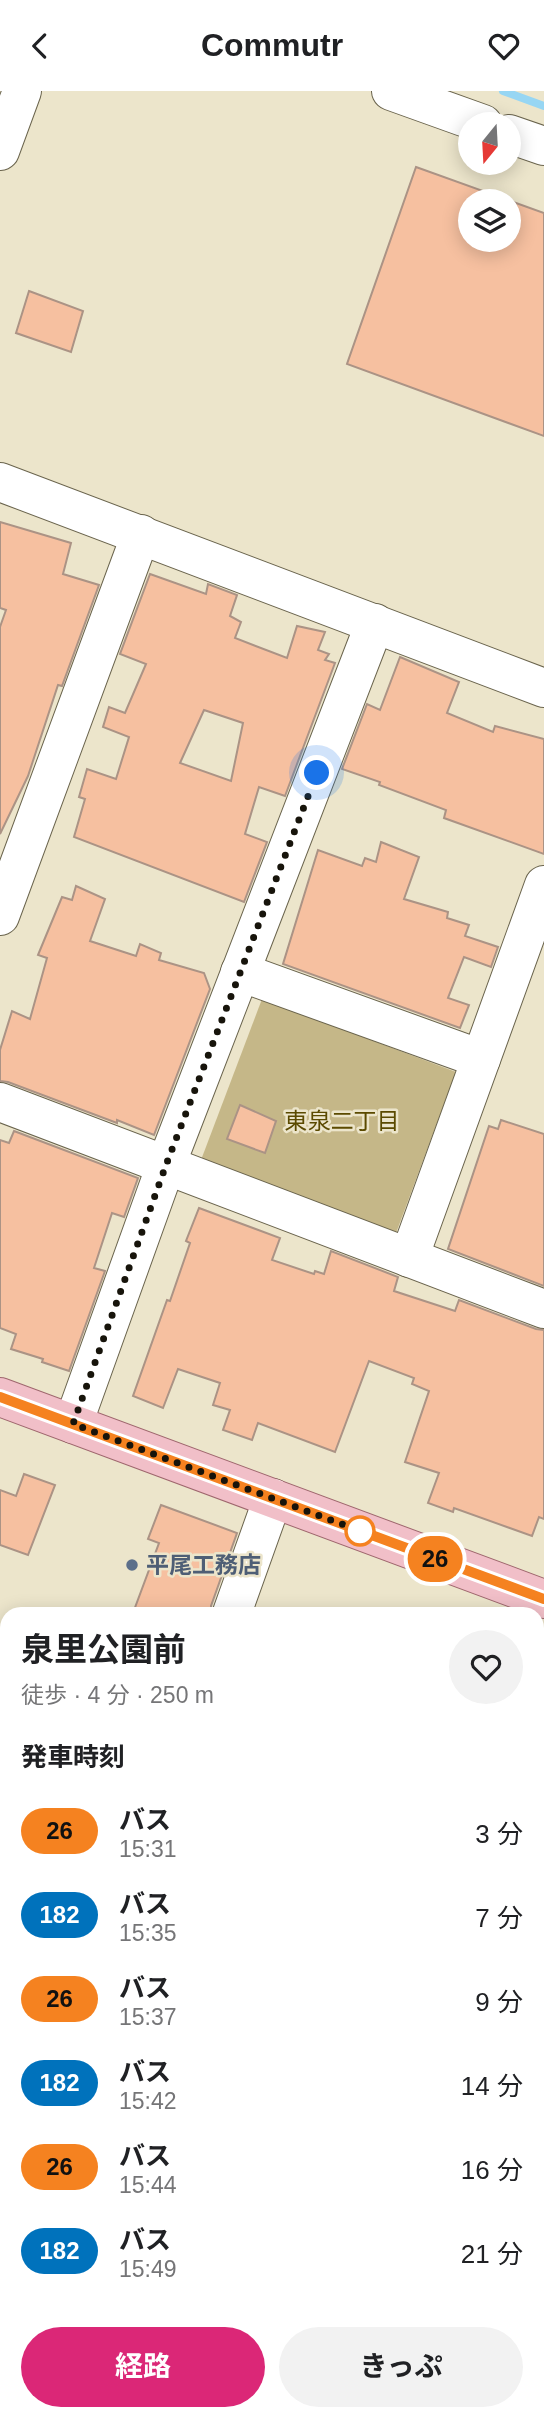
<!DOCTYPE html>
<html lang="ja">
<meta charset="utf-8">
<style>
body{margin:0;font-family:Helvetica,"Noto Sans JP",sans-serif;background:#f2f2f2;color:#202124;height:100vh;display:flex;flex-direction:column;font-size:26px;white-space:nowrap}
*{box-sizing:border-box;margin:0}
p{font-size:23px;color:#757577}
.icon{flex:none;width:38px;height:38px;fill:none;stroke:currentColor;stroke-width:2;stroke-linecap:round;stroke-linejoin:round}
.map{position:relative;flex:1;overflow:hidden}
.drawer{position:absolute;left:0px;top:1516px;width:544px;height:814px;display:flex;flex-direction:column;background:#fff;border-radius:21px 21px 0 0;box-shadow:0 4px 18px #0003}
.drawer>*{flex:none}
.badge{padding:0 14px;border-radius:23px;font-size:24px;line-height:46px}
.needle{width:46px;rotate:198deg}
.buttons{position:absolute;left:458px;top:21px;display:grid;gap:14px}
.buttons a{display:grid;place-items:center;width:63px;height:63px;border-radius:50%;background:#fff;box-shadow:0 4px 18px #0003;font-size:35px}
.you{position:absolute;width:35px;height:35px;margin:-18px;border:5px solid #fff;border-radius:50%;background:#1a73e8;box-shadow:0 0 0 10px #1a73e833}
.map>.badge{position:absolute;translate:-50% -50%;box-shadow:0 0 0 4px #fff}
h2{padding:0 21px;font-size:26px;line-height:63px}
.round{display:grid;place-items:center;flex:none;width:74px;height:74px;border-radius:37px;background:#f2f2f2}
.head{display:flex;align-items:center;justify-content:space-between;height:119px;padding:0 21px}
h1{font-size:33px;font-weight:700;line-height:52px}
.cta{display:flex;gap:14px;margin-top:auto;padding:14px 21px}
.cta a{flex:1;height:80px;border-radius:42px;background:#db2777;color:#fff;font-size:28px;font-weight:700;line-height:80px;text-align:center}
.cta a+a{background:#f2f2f2;color:#202124}
ul{padding:0;list-style:none}
li{display:flex;align-items:center;gap:21px;height:84px;padding:0 21px}
li div{flex:1}
li b{display:block;font-size:26px}
li em{font-style:normal}
li .badge{min-width:77px;font-weight:700;text-align:center}
header{display:flex;justify-content:space-between;align-items:center;height:91px;padding:0 21px;background:#fff;font-size:32px;font-weight:700}
.map>svg:first-child{display:block}
.built{fill:#e3d9b8}
.green{fill:#c5b788}
.lines{fill:none;stroke-linecap:round;stroke-linejoin:round}
.stream{stroke:#97d6f3;stroke-width:8}
.building{fill:#f6c0a0;stroke:#ab9385;stroke-width:2;fill-rule:evenodd}
.minor-casing{stroke:#6a644d;stroke-width:40}
.major-casing{stroke:#9f676e;stroke-width:40}
.minor{stroke:#fff;stroke-width:38}
.major{stroke:#f1bfc8;stroke-width:38}
.line-casing{stroke:#fff;stroke-width:16}
.line{stroke:#f58220;stroke-width:10}
.walk{stroke:#17140b;stroke-width:7;stroke-dasharray:0 12.6}
.stop-dot{fill:#fff;stroke:#f58220;stroke-width:3.5}
.service-dot{fill:#5c6f8a;stroke:#ece5cb;stroke-width:2.5}
.labels{text-anchor:middle;dominant-baseline:central;stroke-width:5;stroke-linejoin:round;paint-order:stroke}
.park-label{font-size:23px;fill:#5b4a00;stroke:#ece5cb}
.service-label{font-size:23px;font-weight:bold;fill:#4e5e75;stroke:#ece5cb;text-anchor:start}
</style>
<header><svg class="icon" aria-label="back" viewBox="0 0 24 24"><path d="M15 5l-7 7 7 7"/></svg>Commutr<svg class="icon" aria-label="heart" viewBox="0 0 24 24"><path d="M12 20l-8-8c-3-5 5-10 8-4 3-6 11-1 8 4z"/></svg></header>
<div class="map">
<svg width="544" height="2328" viewBox="0 0 544 2328">
<rect width="100%" height="100%" fill="#ece5cb"/>
<polygon class="built" points="0,1830 7,1832 7,2322 252,2322 250,2328 0,2328"/>
<g class="green">
<polygon points="262,908 456,981 396,1142 201,1069"/>
<polygon points="0,2132 7,2134 7,2322 223,2322 221,2328 0,2328"/>
</g>
<g class="lines">
<polyline class="stream" points="503,0 544,15"/>
</g>
<g class="building">
<path d="M416,76L544,122V345L347,273ZM471,110H509V149H471Z"/>
<polygon points="29,200 83,220 71,261 16,242"/>
<polygon points="0,431 71,452 63,483 99,494 62,595 58,594 28,685 0,743 0,536 6,519 0,517"/>
<path d="M150,483L206,503L208,493L237,504L230,525L241,531L235,547L287,567L297,535L325,541L318,559L329,563L325,569L335,572L285,705L259,696L245,743L267,751L244,811L74,746L85,708L79,706L87,678L116,688L129,646L103,636L109,616L125,622L146,573L120,563ZM204,619L243,632L231,690L180,672Z"/>
<polygon points="400,566 459,591 447,622 493,641 495,635 544,648 544,763 444,727 446,719 379,694 380,691 342,678 367,613 380,619"/>
<polygon points="381,751 419,766 404,808 448,821 447,827 469,834 465,845 498,856 491,876 464,866 448,907 469,914 460,937 283,873 318,759 362,775 365,767 376,771"/>
<polygon points="76,795 105,808 90,850 136,865 140,853 161,862 159,869 204,882 210,898 154,1044 117,1029 117,1032 8,991 0,990 0,959 12,920 30,928 47,867 38,864 62,806 72,809"/>
<polygon points="240,1014 276,1030 265,1062 227,1048"/>
<polygon points="501,1029 544,1043 544,1195 448,1158 489,1035 498,1038"/>
<polygon points="14,1040 138,1087 124,1126 112,1122 94,1177 105,1180 69,1280 42,1271 43,1268 11,1258 16,1243 0,1237 0,1049 9,1052"/>
<polygon points="199,1117 280,1147 272,1169 314,1183 315,1180 324,1183 331,1160 398,1186 394,1200 455,1220 459,1209 536,1238 544,1239 544,1428 539,1426 532,1445 454,1417 453,1421 428,1412 439,1382 405,1371 429,1300 412,1293 414,1287 369,1270 335,1361 258,1332 252,1349 223,1339 230,1319 213,1314 220,1292 178,1278 163,1317 133,1305 167,1209 170,1210 190,1152 186,1150"/>
<polygon points="24,1383 55,1394 28,1464 0,1454 0,1399 16,1405"/>
<polygon points="161,1414 237,1442 211,1515 211,1522 133,1522 159,1452 148,1448"/>
</g>
<g class="lines">
<g class="minor-casing">
<g id="minor">
<polyline points="391,0 483,33"/>
<polyline points="509,43 544,55"/>
<polyline points="0,60 22,0"/>
<polyline points="0,391 544,597"/>
<polyline points="0,825 141,443"/>
<polyline points="240,881 481,968"/>
<polyline points="0,1011 544,1218"/>
<polyline points="409,1167 544,794"/>
<polyline points="73,1333 166,1074 375,532"/>
<polyline points="232,1522 273,1407"/>
<polyline points="0,1583 7,1586"/>
<polyline points="537,1782 544,1785"/>
<polyline points="0,1816 7,1819"/>
<polyline points="537,2203 544,2185"/>
<polyline points="268,2328 270,2322"/>
<polyline points="492,2328 494,2322"/>
</g>
</g>
<g class="major-casing">
<polyline id="major" points="0,1306 544,1508"/>
</g>
<use href="#minor" class="minor"/>
<use href="#major" class="major"/>
</g>
<g class="lines">
<g class="line-casing">
<polyline id="line" points="0,1306 544,1508"/>
</g>
<use href="#line" class="line"/>
<polyline class="walk" points="317,682 166,1074 73,1333 371,1444 360,1440"/>
</g>
<circle class="stop-dot" cx="360" cy="1440" r="14"/>
<circle class="service-dot" cx="132" cy="1474" r="7"/>
<g class="labels">
<g class="park-label">
<text x="342" y="1030">東泉二丁目</text>
</g>
<g class="service-label">
<text x="146" y="1474">平尾工務店</text>
</g>
</g>
</svg>
<div class="buttons">
<a><svg class="needle" viewBox="-14 -14 28 28"><path d="M0-13l5 13h-10z" fill="#e53935"/><path d="M0 13l5-13h-10z" fill="#757577"/></svg></a>
<a><svg class="icon" aria-label="layers" viewBox="0 0 24 24"><path d="M12 4l9 5-9 5-9-5zM3 14l9 5 9-5"/></svg></a>
</div>
<div class="you" style="left:317px;top:682px"></div>
<b class="badge" style="left:435px;top:1468px;background:#f58220;color:#111">26</b>
<section class="drawer">
<div class="head"><div><h1>泉里公園前</h1><p>徒歩 · 4 分 · 250 m</p></div><a class="round"><svg class="icon" aria-label="heart" viewBox="0 0 24 24"><path d="M12 20l-8-8c-3-5 5-10 8-4 3-6 11-1 8 4z"/></svg></a></div>
<h2>発車時刻</h2>
<ul>
<li><span class="badge" style="background:#f58220;color:#111">26</span><div><b>バス</b><p>15:31</p></div><em>3 分</em></li>
<li><span class="badge" style="background:#0072bc;color:#fff">182</span><div><b>バス</b><p>15:35</p></div><em>7 分</em></li>
<li><span class="badge" style="background:#f58220;color:#111">26</span><div><b>バス</b><p>15:37</p></div><em>9 分</em></li>
<li><span class="badge" style="background:#0072bc;color:#fff">182</span><div><b>バス</b><p>15:42</p></div><em>14 分</em></li>
<li><span class="badge" style="background:#f58220;color:#111">26</span><div><b>バス</b><p>15:44</p></div><em>16 分</em></li>
<li><span class="badge" style="background:#0072bc;color:#fff">182</span><div><b>バス</b><p>15:49</p></div><em>21 分</em></li>
</ul>
<div class="cta"><a>経路</a><a>きっぷ</a></div>
</section>
</div>
